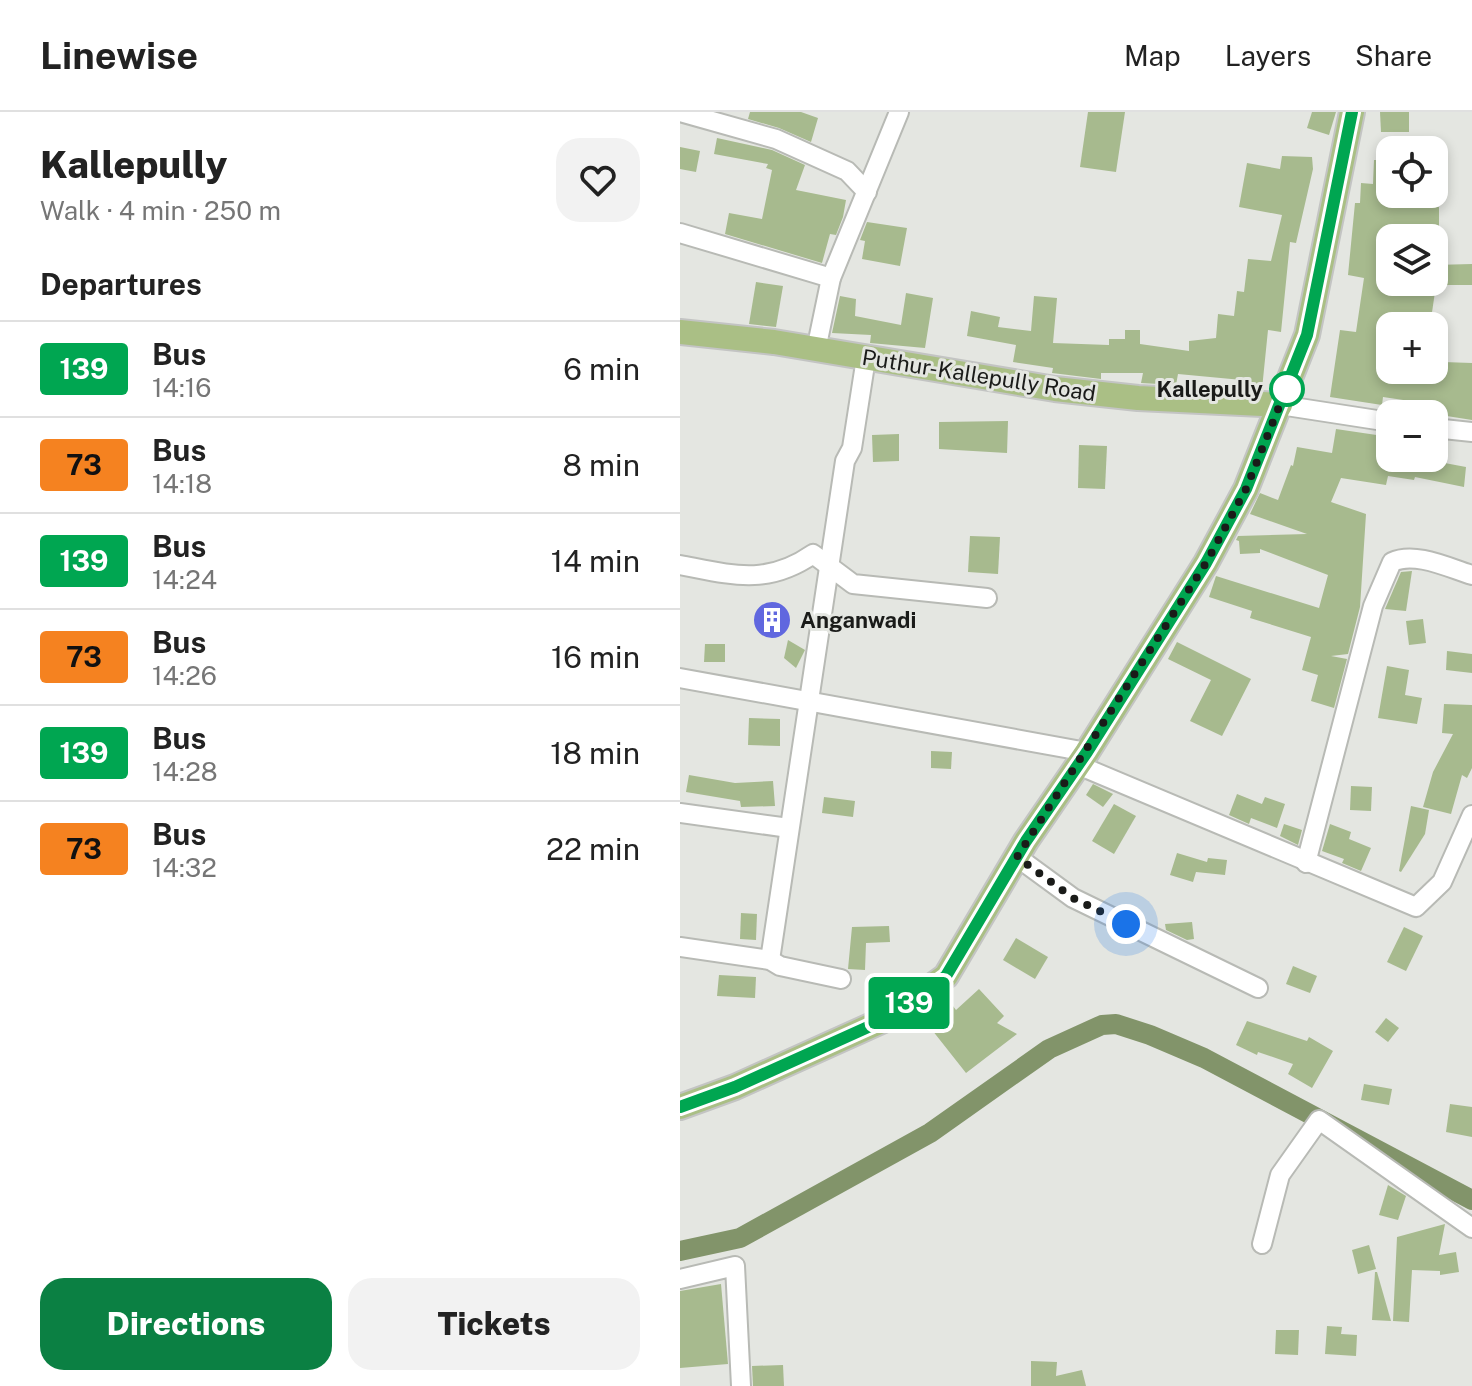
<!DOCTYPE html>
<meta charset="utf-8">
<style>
body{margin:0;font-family:"Public Sans",sans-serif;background:#f2f2f2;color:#222;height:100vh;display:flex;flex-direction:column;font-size:30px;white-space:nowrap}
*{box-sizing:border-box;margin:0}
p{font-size:26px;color:#767676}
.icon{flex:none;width:44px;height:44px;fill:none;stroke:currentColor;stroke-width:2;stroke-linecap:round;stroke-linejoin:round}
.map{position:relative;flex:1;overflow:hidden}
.details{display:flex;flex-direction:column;background:#fff;width:680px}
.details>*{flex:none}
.badge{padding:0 16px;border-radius:6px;font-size:28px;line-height:52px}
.tools{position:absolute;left:696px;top:24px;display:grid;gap:16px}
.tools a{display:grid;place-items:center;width:72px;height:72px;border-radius:16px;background:#fff;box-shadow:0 4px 12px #0003;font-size:40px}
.you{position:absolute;width:40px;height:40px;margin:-20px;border:6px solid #fff;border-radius:50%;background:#1a73e8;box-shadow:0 0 0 12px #1a73e833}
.map>.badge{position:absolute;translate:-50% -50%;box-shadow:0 0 0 4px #fff}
h2{padding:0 40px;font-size:30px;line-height:72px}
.round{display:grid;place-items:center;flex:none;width:84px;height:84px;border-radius:24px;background:#f2f2f2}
.head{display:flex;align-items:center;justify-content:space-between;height:136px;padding:0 40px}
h1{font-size:38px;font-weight:800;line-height:60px}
.action{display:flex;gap:16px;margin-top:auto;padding:16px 40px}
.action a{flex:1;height:92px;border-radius:24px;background:#0b8043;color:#fff;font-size:32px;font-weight:800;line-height:92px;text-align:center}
.action a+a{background:#f2f2f2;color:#222}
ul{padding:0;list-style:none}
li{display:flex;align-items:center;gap:24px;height:96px;padding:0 40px;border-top:2px solid #e0e0e0}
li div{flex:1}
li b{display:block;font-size:30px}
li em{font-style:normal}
li .badge{min-width:88px;font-weight:700;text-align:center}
header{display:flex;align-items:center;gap:48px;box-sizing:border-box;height:112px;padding:0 40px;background:#fff;border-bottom:2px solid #e0e0e0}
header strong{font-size:38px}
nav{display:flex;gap:44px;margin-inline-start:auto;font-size:28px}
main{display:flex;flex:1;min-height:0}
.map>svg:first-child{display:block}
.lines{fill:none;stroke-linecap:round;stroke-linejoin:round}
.canal{stroke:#82946a;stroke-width:20}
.building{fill:#a7ba8e}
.minor-casing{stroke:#b8bab5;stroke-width:22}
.major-casing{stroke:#c3c4c3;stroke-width:28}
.minor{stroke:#fff;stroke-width:18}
.major{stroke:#aabf85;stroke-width:24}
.line-casing{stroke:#fff;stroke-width:18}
.line{stroke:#00a651;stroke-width:12}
.walk{stroke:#1a1b19;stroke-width:8;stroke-dasharray:0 14.4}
.stop-dot{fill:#fff;stroke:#00a651;stroke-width:4}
.labels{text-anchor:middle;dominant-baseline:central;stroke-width:6;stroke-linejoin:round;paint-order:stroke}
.street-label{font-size:22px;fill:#1a1b19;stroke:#e4e6e1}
.stop-label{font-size:22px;font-weight:bold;fill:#1a1b19;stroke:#e4e6e1;text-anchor:end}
.poi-label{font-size:22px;font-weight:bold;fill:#1a1b19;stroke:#e4e6e1;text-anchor:start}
</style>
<header>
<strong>Linewise</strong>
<nav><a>Map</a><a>Layers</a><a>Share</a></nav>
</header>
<main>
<section class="details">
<div class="head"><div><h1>Kallepully</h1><p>Walk · 4 min · 250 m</p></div><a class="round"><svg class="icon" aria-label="heart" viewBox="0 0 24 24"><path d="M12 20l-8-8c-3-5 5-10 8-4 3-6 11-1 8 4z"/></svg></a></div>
<h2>Departures</h2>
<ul>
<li><span class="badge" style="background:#00a651;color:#fff">139</span><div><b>Bus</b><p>14:16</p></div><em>6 min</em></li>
<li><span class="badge" style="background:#f58220;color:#111">73</span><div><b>Bus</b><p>14:18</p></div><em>8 min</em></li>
<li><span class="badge" style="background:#00a651;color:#fff">139</span><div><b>Bus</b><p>14:24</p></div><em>14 min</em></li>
<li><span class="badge" style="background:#f58220;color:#111">73</span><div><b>Bus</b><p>14:26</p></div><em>16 min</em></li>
<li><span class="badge" style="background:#00a651;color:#fff">139</span><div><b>Bus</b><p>14:28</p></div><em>18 min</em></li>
<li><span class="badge" style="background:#f58220;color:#111">73</span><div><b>Bus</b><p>14:32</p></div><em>22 min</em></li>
</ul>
<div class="action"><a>Directions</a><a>Tickets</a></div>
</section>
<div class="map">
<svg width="792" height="1274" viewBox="0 0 792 1274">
<rect width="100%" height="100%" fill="#e4e6e1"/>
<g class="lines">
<polyline class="canal" points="0,1139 60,1126 250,1021 369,937 422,913 436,912 470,923 524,946 792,1088"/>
</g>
<g class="building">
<polygon points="70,0 121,0 138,6 131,30 99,16 68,7"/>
<polygon points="408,0 445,0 436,60 400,55"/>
<polygon points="632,0 656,0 649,23 627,16"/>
<polygon points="700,0 729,0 729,20 701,20"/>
<polygon points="37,26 92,38 125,53 116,78 166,88 163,105 156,123 150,122 142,151 45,122 49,101 82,107 92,58 86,56 88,52 34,42"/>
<polygon points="0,35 20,39 16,60 0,57"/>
<polygon points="602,44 632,45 633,57 616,131 610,130 601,220 588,218 582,277 561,276 562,268 498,262 496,273 461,271 463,261 421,261 421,267 372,261 373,256 333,250 336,233 287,224 291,199 320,205 318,215 351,219 354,184 377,186 373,231 429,233 429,227 445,227 445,218 460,218 460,232 509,239 509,229 536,226 538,202 554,204 557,179 564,180 568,147 591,149 602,103 559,95 567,51 600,57"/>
<polygon points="694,48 710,48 710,82 753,82 752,94 759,95 759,119 719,118 718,126 710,126 710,170 754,170 754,153 792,152 792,173 756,173 750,214 710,214 710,258 763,258 763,250 792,251 792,308 729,298 730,289 703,285 702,293 650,285 660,218 676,220 684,166 668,163 675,91 680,91 681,71 693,72"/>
<polygon points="187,110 227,116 220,154 182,147 185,129 180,128"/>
<polygon points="76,170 103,174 96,215 69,212"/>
<polygon points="226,181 253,186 245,236 190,231 191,223 152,221 160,184 176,187 175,204 221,213"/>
<polygon points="328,309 327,341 259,337 259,310"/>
<polygon points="656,317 710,325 710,346 738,346 786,355 784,375 735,365 734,368 708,364 706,373 661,366 651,390 686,402 680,495 668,542 651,544 667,547 654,596 631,589 638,563 622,558 631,525 570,506 572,499 529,485 536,464 639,496 648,463 580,437 580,441 560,442 559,429 556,428 558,424 627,422 570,402 580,381 598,388 611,353 613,354 617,335 652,341"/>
<polygon points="219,322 219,349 193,350 192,323"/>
<polygon points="399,333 427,334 425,377 398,376"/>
<polygon points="290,424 320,425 318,462 288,460"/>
<polygon points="732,459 726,499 705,497 721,460"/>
<polygon points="743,507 746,531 729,533 726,509"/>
<polygon points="108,528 125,538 116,556 104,546"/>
<polygon points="497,530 571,567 542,624 510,609 531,568 488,547"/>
<polygon points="25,532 45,532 45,550 24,550"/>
<polygon points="767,539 792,542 792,561 766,558"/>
<polygon points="707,554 729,558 725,583 742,586 737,612 698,606"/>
<polygon points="764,592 792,593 792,656 787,666 782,663 771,702 743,695 753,660 773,622 762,621"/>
<polygon points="69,606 100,607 100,634 68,633"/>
<polygon points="251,639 272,640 271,657 251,656"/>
<polygon points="9,663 55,671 93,669 95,694 61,695 60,689 6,680"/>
<polygon points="413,672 433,682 423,695 406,683"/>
<polygon points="671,674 692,675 691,699 670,698"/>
<polygon points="557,682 582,692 585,685 605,692 597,716 571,706 569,712 549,703"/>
<polygon points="144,685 175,689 173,705 142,701"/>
<polygon points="434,692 456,704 434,742 412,729"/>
<polygon points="731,694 749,698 745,722 721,760 719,759"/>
<polygon points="604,712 622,718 618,733 600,724"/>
<polygon points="650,712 671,720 669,727 691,736 681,759 662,751 664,747 642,739"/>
<polygon points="497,741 527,750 528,746 547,748 545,763 516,760 513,770 490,763"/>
<polygon points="61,801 77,802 76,828 60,827"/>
<polygon points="512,810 514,827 507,828 486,818 485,812"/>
<polygon points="209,814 210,830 186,831 185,858 168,857 172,815"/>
<polygon points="724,815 743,824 726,859 707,850"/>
<polygon points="336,826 368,845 355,867 323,848"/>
<polygon points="613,854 637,864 630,881 606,872"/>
<polygon points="39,863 76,865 75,886 37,884"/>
<polygon points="299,877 324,904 317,911 337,922 286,961 241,904 266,885 276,898"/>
<polygon points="706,906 719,916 708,930 695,920"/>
<polygon points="567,909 627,929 629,925 653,939 632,976 608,962 613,952 578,940 577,943 556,933"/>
<polygon points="684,972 712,977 709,993 681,988"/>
<polygon points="770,992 792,995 792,1025 766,1020"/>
<polygon points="708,1073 726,1084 718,1108 699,1103"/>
<polygon points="765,1112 759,1143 776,1140 779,1160 760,1163 760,1159 732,1158 729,1210 713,1209 717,1125"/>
<polygon points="689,1133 696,1157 678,1162 672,1138"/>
<polygon points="695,1160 697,1160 711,1209 692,1208"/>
<polygon points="41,1172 48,1252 0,1256 0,1179"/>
<polygon points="647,1214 662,1215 661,1222 677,1223 676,1244 645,1242"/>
<polygon points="596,1218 619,1218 618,1243 595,1242"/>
<polygon points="351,1249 377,1250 376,1264 402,1258 406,1274 351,1274"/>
<polygon points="103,1253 104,1274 73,1274 72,1254"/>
</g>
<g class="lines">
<g class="minor-casing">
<g id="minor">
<polyline points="0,0 96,27 167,59 187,80"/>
<polyline points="0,121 151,166"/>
<polyline points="136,238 151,166 219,0"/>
<polyline points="600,293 710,310"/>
<polyline points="754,316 792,320"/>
<path d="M0,453C52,463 87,474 133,442L173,472L307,486"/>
<polyline points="0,566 407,640"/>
<polyline points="398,653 736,795 762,770 792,703"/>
<polyline points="0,701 109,716"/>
<polyline points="337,745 393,786 578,876"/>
<path d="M626,751L693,494L712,450C735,439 769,456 792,463"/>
<polyline points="0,835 90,848 100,854 161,867"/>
<polyline points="90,848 165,349 172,336 186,246"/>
<polyline points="582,1132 600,1063 639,1008 792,1116"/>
<polyline points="0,1167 55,1154 61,1274"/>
</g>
</g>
<g class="major-casing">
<g id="major">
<polyline points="0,220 94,230 375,277 458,286 600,293"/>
<polyline points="0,995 55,975 208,906 266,864 346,729 407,640 526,451 566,377 627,223 672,0"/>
</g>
</g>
<use href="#minor" class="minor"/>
<use href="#major" class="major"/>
</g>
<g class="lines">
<g class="line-casing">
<polyline id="line" points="0,995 55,975 208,906 266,864 346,729 407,640 526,451 566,377 627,223 672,0"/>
</g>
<use href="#line" class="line"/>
<polyline class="walk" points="446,812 393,786 337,745 526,451 566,377 609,270 607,277"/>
</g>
<defs>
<g id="building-disc" transform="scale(2)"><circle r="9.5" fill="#6067df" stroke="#e4e6e1"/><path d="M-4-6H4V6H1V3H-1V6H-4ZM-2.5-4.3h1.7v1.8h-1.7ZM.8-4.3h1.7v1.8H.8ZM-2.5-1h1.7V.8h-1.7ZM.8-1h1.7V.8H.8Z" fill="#fff"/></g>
</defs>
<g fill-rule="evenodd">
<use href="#building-disc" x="92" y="508"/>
</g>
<circle class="stop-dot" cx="607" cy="277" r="16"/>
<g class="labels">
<g class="street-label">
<text transform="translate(299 263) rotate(9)">Puthur-Kallepully Road</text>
</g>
<g class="stop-label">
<text x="583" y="277">Kallepully</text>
</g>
<g class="poi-label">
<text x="120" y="508">Anganwadi</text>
</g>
</g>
</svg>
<div class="tools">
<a><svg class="icon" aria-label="locate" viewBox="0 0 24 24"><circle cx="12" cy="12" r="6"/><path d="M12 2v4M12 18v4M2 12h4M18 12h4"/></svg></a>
<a><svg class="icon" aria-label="layers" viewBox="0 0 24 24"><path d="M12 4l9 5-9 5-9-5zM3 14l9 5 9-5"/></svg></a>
<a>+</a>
<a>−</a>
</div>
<div class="you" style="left:446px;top:812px"></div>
<b class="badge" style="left:229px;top:891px;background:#00a651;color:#fff">139</b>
</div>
</main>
